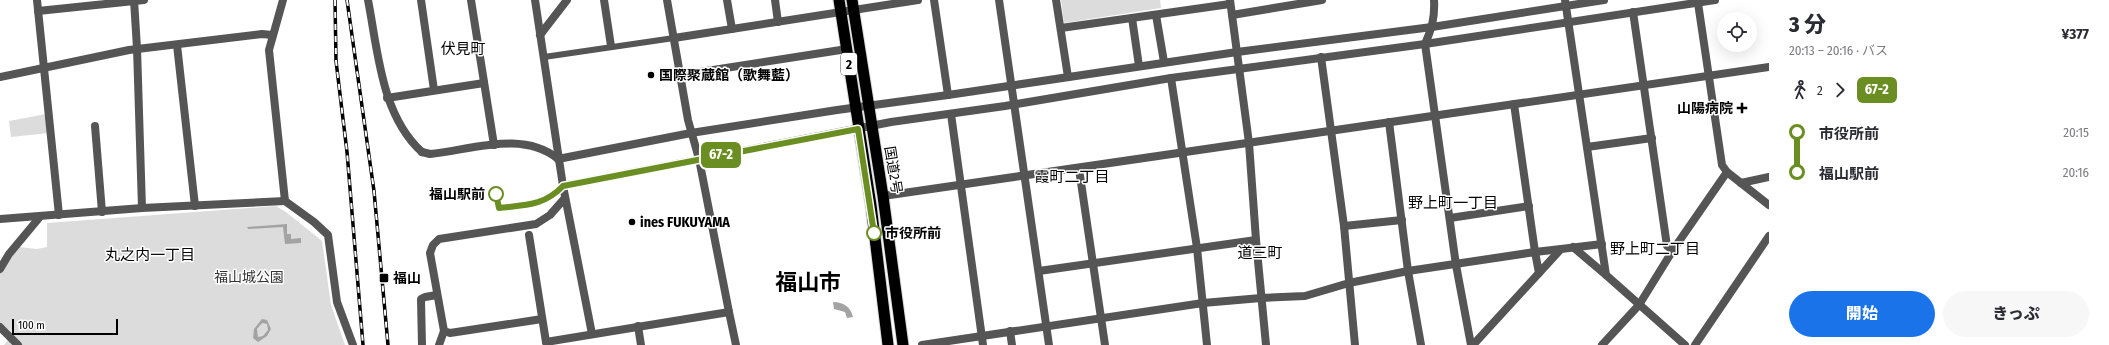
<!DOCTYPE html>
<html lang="ja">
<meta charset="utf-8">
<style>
body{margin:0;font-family:"Fira Sans Condensed","Noto Sans JP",sans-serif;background:#f7f7f7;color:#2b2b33;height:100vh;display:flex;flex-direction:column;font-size:15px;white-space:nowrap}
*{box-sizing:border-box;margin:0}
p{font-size:13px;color:#7c7c81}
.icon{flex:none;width:22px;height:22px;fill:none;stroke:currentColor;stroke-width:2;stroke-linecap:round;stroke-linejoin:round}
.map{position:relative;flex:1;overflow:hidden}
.details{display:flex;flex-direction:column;background:#fff;width:340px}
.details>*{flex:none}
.badge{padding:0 8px;border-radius:6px;font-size:14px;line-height:26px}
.fabs{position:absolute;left:1717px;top:12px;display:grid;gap:8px}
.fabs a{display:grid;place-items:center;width:40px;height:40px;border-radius:50%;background:#fff;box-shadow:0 4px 16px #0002;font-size:20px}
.scale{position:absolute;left:12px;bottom:10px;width:106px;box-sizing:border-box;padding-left:4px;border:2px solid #000;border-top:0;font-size:11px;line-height:14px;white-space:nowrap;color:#000;-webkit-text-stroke:3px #fff;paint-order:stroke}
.map>.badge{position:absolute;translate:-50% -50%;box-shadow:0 0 0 2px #fff}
.legs{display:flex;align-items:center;gap:6px;height:44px;padding:0 20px;font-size:13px}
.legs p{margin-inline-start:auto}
.overview{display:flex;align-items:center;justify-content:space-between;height:68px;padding:0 20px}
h1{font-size:22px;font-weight:800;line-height:30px}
.primary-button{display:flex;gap:8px;margin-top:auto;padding:8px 20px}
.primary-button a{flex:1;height:46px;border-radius:24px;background:#1a73e8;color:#fff;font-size:16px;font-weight:800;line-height:46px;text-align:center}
.primary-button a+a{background:#f7f7f7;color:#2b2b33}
ul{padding:0 20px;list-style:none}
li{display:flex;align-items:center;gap:14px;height:40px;font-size:15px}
li i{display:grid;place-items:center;width:6px;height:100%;margin:0 5px;background:currentColor}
li i::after{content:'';width:10px;height:10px;margin:-5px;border:3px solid;border-radius:50%;background:#fff}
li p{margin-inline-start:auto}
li:first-child i{background:linear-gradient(#0000 50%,currentColor 0)}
li:last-child i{background:linear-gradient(currentColor 50%,#0000 0)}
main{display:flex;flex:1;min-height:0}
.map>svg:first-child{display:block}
.green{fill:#dcdcdc}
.water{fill:#a3a3a3;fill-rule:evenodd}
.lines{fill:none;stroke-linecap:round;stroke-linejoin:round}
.trunk-casing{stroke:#dbdbdb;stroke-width:13}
.pedestrian{stroke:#555;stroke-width:6}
.minor{stroke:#555;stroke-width:8}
.tertiary{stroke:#555;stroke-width:8}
.trunk{stroke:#000;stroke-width:11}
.rail-casing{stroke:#000;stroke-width:3.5}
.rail{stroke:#fff;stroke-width:2;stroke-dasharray:6;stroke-linecap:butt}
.line-1-casing{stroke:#fff;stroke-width:9}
.line-1{stroke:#6b8e23;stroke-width:6}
.poi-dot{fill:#000;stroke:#fff;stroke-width:1.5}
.stop-1-dot{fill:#fff;stroke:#6b8e23;stroke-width:2}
.labels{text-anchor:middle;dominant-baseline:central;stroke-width:3;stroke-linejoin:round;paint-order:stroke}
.shield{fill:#fff;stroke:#4c4c4c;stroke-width:1}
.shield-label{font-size:13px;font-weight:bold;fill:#000}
.poi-label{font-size:14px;font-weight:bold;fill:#000;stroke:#fff;text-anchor:start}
.street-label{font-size:14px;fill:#000;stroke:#fff}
.stop-label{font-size:14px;font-weight:bold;fill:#000;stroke:#fff;text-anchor:end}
.park-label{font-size:14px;fill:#333;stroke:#fff}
.neighbourhood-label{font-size:15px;fill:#000;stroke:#fff}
.town-label{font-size:22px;font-weight:bold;fill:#000;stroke:#fff}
</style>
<main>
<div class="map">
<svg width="1769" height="345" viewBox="0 0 1769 345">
<rect width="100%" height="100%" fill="#fff"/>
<g class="green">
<polygon points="1061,0 1160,0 1161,8 1064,23"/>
<polygon points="46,114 49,133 11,137 9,121"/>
<polygon points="276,206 286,212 322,241 331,305 345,345 4,345 13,333 0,322 0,273 19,247 37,249 47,247 47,223"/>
</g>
<g class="water">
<polygon points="287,224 287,234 291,234 291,239 301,238 301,243 285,244 283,227 248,229 247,227"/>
<path d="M833,302C843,302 851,307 853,317L847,318L845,312L834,309Z"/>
<path d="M262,319L267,320L271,329L267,336L258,342L253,338L254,329ZM262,323L267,324L268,330L263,336L258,337L257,329Z"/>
</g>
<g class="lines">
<g class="trunk-casing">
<g id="trunk">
<polyline points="839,0 871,205 888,345"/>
<polyline points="852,0 883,196 903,345"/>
</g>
</g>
<polyline class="pedestrian" points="544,57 674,38"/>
<g class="minor">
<polyline points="37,0 59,215"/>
<polyline points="421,0 434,90"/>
<polyline points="471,0 494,145"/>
<polyline points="604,0 611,46"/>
<polyline points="727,0 732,29"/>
<polyline points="775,0 778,22"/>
<polyline points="934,0 948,95"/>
<polyline points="999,0 1049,345"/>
<polyline points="1056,0 1068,77"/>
<path d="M1434,0C1435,17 1432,28 1425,44L1456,265L1471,345"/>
<polyline points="1565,0 1606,275 1685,345"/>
<polyline points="38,11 144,0"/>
<polyline points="1633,12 1667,246 1673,250"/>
<polyline points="1156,15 1164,62"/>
<polyline points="1232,15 1322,0"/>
<polyline points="1132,18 1139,66"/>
<polyline points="1061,28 1230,4"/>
<polyline points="540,35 567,0"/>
<polyline points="674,38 918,0"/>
<polyline points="177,45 195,206"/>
<polyline points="1321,57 1344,226 1355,345"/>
<polyline points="681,75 847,49"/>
<polyline points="1171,78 1197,248 1207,345"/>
<polyline points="387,98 484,83"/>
<polyline points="1514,104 1535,252 1561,249"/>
<polyline points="951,114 983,345"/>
<polyline points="1389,122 1408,271 1421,345"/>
<polyline points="95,126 102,212"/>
<polyline points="1587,147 1652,138"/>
<path d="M422,152L430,154C471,150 523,130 558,159"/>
<polyline points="1079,169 1105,345"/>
<polyline points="1741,183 1769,177"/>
<polyline points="563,186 592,334"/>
<polyline points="883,196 1769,67"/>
<polyline points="1450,218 1529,206"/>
<polyline points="1344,226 1402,220"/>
<polyline points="529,235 546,342"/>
<polyline points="1573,247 1606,275"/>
<polyline points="0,269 9,254 39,218"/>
<polyline points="1039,271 1256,240"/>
<polyline points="1261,298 1305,296 1349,283 1408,271 1535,252 1539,273 1561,249 1602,244"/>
<polyline points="542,319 450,333 444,331 430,253 433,245 439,239 536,224 550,215 565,198"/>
<polyline points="638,326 641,345"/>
<polyline points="0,327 18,345"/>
<polyline points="1010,331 1012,345"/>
<polyline points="422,345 421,299 425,297 437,295"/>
<polyline points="547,345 546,342 729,312 699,159 688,120 667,0"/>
<polyline points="1473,345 1539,273"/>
<polyline points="1602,345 1639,305 1673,250 1727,172"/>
<polyline points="1695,345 1769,236"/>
</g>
<g class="tertiary">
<polyline points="134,0 137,48 142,208"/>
<polyline points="283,0 269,50 285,201 314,222 328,235 337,302 353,345"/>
<path d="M368,0C378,51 381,115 422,152"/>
<polyline points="535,0 563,186 891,122 1005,106 1171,78 1425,44 1715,0"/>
<polyline points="1230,0 1249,143 1256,240 1266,345"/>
<polyline points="1698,3 1722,165 1727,172 1769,205"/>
<polyline points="0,77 129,50 262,34 272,35"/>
<polyline points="558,159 691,133 837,110 948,95 1237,52 1432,27 1604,0"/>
<polyline points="0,219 142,208 285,201"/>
<polyline points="729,312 736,345"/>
<polyline points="439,345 444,331"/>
<polyline points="922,345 1203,303 1261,298"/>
</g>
<use href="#trunk" class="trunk"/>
<g class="rail-casing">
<g id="rail">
<polyline points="335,0 336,61 347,152 363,345"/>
<polyline points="347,0 374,191 388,345"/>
</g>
</g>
<use href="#rail" class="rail"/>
</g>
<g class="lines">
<g class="line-1-casing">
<path id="line-1" d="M496,194L499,208C525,205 544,206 563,186L858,129L874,233"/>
</g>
<use href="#line-1" class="line-1"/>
</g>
<g class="poi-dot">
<circle cx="651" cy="75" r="4"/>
<path d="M1740 102h4v4h4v4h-4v4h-4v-4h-4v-4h4z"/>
<circle cx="632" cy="222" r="4"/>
<rect x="379" y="273" width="10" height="10" rx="2"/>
</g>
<g class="stop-1-dot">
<circle cx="496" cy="194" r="7"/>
<circle cx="874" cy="233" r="7"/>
</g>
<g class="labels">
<rect class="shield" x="841" y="53" width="16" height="22" rx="3"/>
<g class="shield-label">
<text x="849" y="64">2</text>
</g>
<g class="poi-label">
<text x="659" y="75">国際聚蔵館（歌舞藍）</text>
<text x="1733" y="108" text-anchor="end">山陽病院</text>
<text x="640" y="222">ines FUKUYAMA</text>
<text x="393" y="278">福山</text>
</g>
<g class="street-label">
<text transform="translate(893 170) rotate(81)">国道2号</text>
</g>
<g class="stop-label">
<text x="485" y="194">福山駅前</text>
<text x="885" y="233" text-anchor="start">市役所前</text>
</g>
<g class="park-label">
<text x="249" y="277">福山城公園</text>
</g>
<g class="neighbourhood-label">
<text x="463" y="49">伏見町</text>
<text x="1072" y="177">霞町二丁目</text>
<text x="1453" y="203">野上町一丁目</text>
<text x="1655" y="249">野上町二丁目</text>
<text x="1260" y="253">道三町</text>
<text x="150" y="255">丸之内一丁目</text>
</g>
<g class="town-label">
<text x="808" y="282">福山市</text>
</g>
</g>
</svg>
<div class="fabs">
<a><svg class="icon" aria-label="locate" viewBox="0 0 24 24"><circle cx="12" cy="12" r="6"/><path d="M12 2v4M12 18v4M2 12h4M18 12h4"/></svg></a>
</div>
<div class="scale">100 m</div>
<b class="badge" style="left:721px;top:155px;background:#6b8e23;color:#fff">67-2</b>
</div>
<section class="details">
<div class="overview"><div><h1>3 分</h1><p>20:13 – 20:16 · バス</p></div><b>¥377</b></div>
<div class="legs"><svg class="icon" aria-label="walk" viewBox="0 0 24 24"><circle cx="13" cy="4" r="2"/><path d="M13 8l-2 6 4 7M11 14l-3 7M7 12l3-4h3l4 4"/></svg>2<svg class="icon" aria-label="forward" viewBox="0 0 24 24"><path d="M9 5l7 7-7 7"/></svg><b class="badge" style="background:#6b8e23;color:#fff">67-2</b></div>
<ul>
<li><i style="color:#6b8e23"></i><b>市役所前</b><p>20:15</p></li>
<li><i style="color:#6b8e23"></i><b>福山駅前</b><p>20:16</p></li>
</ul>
<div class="primary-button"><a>開始</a><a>きっぷ</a></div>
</section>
</main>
